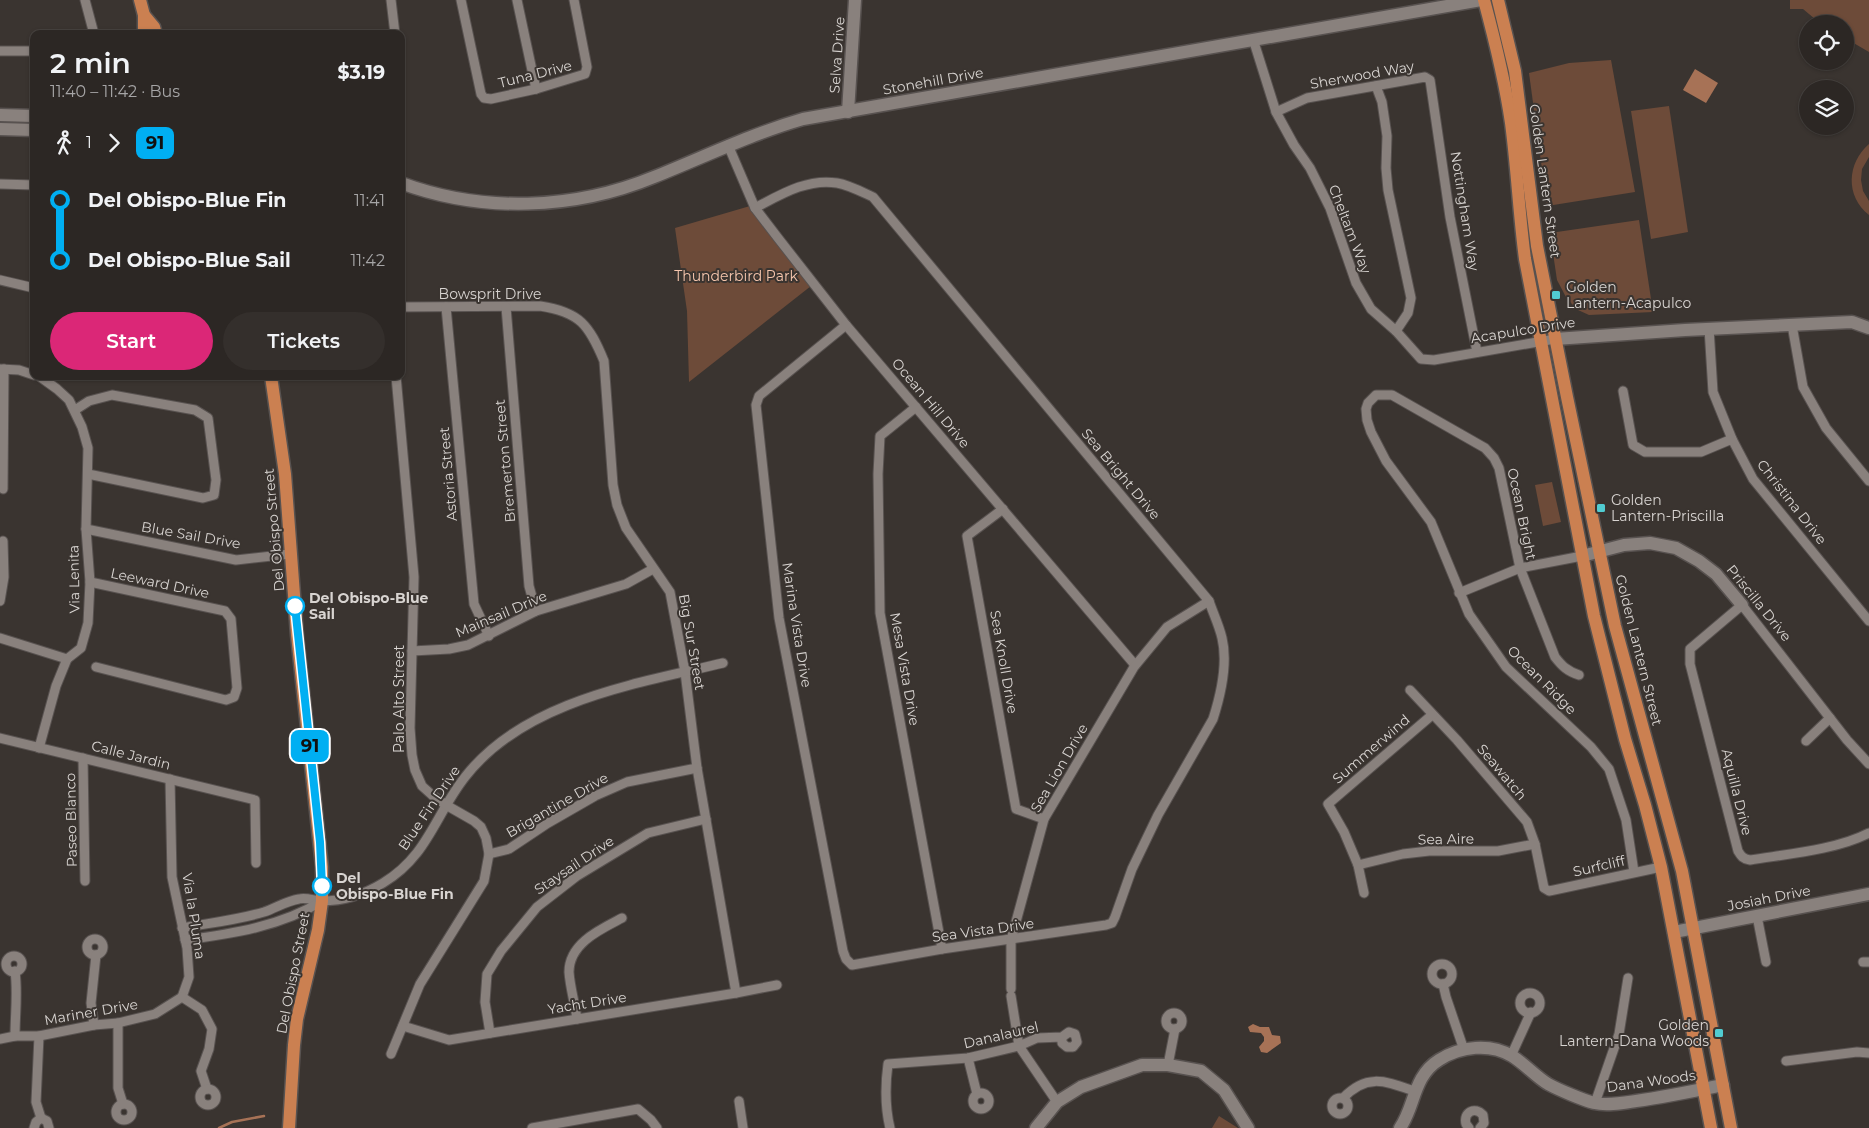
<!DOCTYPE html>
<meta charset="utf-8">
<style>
body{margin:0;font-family:Montserrat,sans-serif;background:#342f2c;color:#f1f3f6;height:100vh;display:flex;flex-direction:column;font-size:19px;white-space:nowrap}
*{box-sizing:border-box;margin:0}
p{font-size:16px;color:#a6a5a6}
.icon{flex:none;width:28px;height:28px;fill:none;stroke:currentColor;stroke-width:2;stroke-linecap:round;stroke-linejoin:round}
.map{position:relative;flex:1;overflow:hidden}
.panel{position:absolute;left:30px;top:30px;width:375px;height:350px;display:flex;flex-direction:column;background:#2c2724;border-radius:10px;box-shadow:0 1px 4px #0004,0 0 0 1px #484441}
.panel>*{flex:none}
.badge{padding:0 10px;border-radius:8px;font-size:18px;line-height:32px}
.tools{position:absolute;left:1799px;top:15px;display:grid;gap:10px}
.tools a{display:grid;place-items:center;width:55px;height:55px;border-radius:50%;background:#2c2724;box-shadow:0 1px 4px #0004,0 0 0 1px #484441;font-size:25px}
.map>.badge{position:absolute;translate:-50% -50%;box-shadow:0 0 0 2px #fff}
.legs{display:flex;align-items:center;gap:8px;height:55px;padding:0 20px;font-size:16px}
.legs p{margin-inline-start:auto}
.overview{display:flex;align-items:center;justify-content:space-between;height:85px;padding:0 20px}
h1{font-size:28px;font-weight:600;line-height:38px}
.primary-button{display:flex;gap:10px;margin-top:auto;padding:10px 20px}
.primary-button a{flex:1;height:58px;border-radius:30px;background:#db2777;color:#fff;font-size:20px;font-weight:600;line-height:58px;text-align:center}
.primary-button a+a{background:#342f2c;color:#f1f3f6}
ul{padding:0 20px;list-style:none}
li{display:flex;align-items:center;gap:18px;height:60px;font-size:19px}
li i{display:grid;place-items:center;width:8px;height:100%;margin:0 6px;background:currentColor}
li i::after{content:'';width:12px;height:12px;margin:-6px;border:4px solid;border-radius:50%;background:#2c2724}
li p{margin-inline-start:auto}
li:first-child i{background:linear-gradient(#0000 50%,currentColor 0)}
li:last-child i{background:linear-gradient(currentColor 50%,#0000 0)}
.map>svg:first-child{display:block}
.green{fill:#6d4b39}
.water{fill:#a77256}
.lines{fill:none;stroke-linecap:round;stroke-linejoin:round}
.stream{stroke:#a77256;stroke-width:2.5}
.street-casing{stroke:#585250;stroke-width:11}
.secondary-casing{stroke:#585250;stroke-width:15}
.primary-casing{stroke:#585250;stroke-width:15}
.street{stroke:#89817d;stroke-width:9}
.secondary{stroke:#89817d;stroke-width:12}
.primary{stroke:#cb8051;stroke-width:12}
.line-1-casing{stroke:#fff;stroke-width:11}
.line-1{stroke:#00aff2;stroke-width:8}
.poi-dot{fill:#51ccd1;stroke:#3a3430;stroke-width:2}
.stop-1-dot{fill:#fff;stroke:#00aff2;stroke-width:2.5}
.labels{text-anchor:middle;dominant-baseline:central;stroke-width:4;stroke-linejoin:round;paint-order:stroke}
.street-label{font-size:14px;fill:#d8d4d1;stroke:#3a3430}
.park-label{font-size:14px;fill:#f8c7ae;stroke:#3a3430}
.poi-label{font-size:14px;fill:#d8d4d1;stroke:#3a3430;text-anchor:start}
.stop-label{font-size:14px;font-weight:bold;fill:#d8d4d1;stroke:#3a3430;text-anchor:start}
</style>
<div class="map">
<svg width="1869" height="1128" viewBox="0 0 1869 1128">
<rect width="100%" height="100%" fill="#3a3430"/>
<g class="green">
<polygon points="1790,0 1869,0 1869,52 1845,38 1845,24 1821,24 1803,9 1790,9"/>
<polygon points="1611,60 1635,192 1547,206 1529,73 1569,63"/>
<polygon points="1669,106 1688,232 1651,239 1631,111"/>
<path d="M1869,144V157L1862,169L1861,180L1863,191L1869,201V215C1845,196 1847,163 1869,144Z"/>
<polygon points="750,206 811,286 689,382 687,311 675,228"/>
<polygon points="1639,220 1653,312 1589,315 1578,310 1567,299 1557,280 1550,233"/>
<polygon points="1552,482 1561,522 1543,526 1535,485"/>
<polygon points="1219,1116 1238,1128 1212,1128"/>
</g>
<g class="water">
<polygon points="1695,69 1718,83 1706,103 1683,90"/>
<polygon points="1253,1024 1260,1027 1269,1027 1272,1035 1280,1036 1281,1043 1267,1053 1261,1052 1259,1047 1264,1041 1264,1037 1261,1033 1250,1032 1248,1027"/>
</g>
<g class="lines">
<polyline class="stream" points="219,1128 232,1122 264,1116"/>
<g class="street-casing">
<g id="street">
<polyline points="85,0 94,34"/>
<polyline points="391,0 395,34"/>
<polyline points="461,0 481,94 484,98 491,99 536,89 585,74 587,67 574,0"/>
<polyline points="517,0 536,89"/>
<polyline points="1253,39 1276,112 1294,145 1310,168 1330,208 1356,283 1371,309 1396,331 1421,359 1434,360 1555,339"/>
<polyline points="0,51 34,51"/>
<polyline points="1376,86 1382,102 1387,136 1386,168 1388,190 1411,298 1408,313 1396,331"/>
<polyline points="1276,112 1307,98 1425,77 1430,80 1450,217 1477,352"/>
<polyline points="728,145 755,208 778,238 846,325 1135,665"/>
<polyline points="0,184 34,185"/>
<path d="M755,208C780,195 807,178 837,183C849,185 862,192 873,197L1209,601C1213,613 1219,625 1222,638C1228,663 1221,694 1213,719L1158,815L1132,869L1115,917L1112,923L1106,925L942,949L852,965L846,959L843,951L779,618L756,405L759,396L846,325"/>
<polyline points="0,280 34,288"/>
<path d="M401,307L540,306C580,312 589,325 604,361L613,485L617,505L626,528L670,592L685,672L697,768L736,993"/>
<polyline points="446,307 474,604 489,636"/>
<polyline points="506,307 529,586 536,611"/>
<polyline points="1792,325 1803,387 1826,428 1869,481"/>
<polyline points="1709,328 1713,392 1732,439 1753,479 1869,621"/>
<polyline points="0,369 19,370 34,375"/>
<polyline points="1623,391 1633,445 1645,452 1701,452 1732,439"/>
<polyline points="916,407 880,436 878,474 880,613 942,949"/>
<polyline points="75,410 89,401 112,395 195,410 208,418 216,480 214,495 203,498 88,474"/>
<polyline points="3,489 4,369"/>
<polyline points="1003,509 967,536 1016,809 1044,819"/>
<polyline points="86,529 236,560 290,554"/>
<polyline points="90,582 225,611 231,619 237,688 234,697 226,700 96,667"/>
<polyline points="1459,593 1520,568 1582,556"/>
<polyline points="0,601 4,577 3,541"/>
<polyline points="0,638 67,659"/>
<polyline points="412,651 449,649 468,645 536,611 626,584 653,569"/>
<path d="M1579,675C1567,671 1562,666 1555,657L1520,568L1499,468L1494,458L1485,448L1392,395H1376L1368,403L1366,409L1367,420L1371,432L1386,461L1431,522L1469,614L1506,667L1591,747L1609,769L1626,820L1634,872"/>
<polyline points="1410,690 1457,740 1527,822 1535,844 1544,888 1549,891 1554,890 1661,867"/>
<polyline points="0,738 255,800 256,863"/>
<polyline points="1806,741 1830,718"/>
<polyline points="39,748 56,686 67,659 81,648 88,623 90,582 86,529 88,448 82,427 69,400 57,389 39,376"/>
<polyline points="83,758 85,881"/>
<path d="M1869,764L1847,740L1742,605L1690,649V664L1738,851C1741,856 1743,859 1750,860C1787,854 1836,850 1869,833"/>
<polyline points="170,779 172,877 187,948 189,977 182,997"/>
<polyline points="489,854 509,849 548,823 595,796 627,782 697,768"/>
<polyline points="1358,865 1403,854 1429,851 1498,851 1535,844"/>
<polyline points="1364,893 1358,865 1344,832 1328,804 1432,715"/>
<polyline points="1757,916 1766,962"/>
<path d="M182,928C209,923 238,920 264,912C276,908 286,901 299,899C307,897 314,901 322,901C343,901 365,894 383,883C428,856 435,815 465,777C524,701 635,684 723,663"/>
<circle cx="95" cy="947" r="8"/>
<path d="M185,940C232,934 282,926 322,901"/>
<circle cx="14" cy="964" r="8"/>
<polyline points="1863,962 1869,962"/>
<circle cx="1442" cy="974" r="10"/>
<path d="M15,971C18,993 15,1014 15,1036"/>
<polyline points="1443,984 1446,997 1464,1050"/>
<polyline points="1011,989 1011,940 1044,819 1134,667 1167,627 1209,601"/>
<circle cx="1530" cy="1003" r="10"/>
<polyline points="1011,996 1019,1046 1057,1102"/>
<polyline points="182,997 202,1010 212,1029 209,1049 201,1071 207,1089"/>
<circle cx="1174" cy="1021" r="8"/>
<path d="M577,1019C575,1004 570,987 569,972C569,943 601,929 622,918"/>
<polyline points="118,1023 118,1088 123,1104"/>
<polyline points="94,1025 91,1003 96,955"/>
<polyline points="403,1026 449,1040 736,993 777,985"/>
<polyline points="490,1033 485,1002 487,974 501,951 537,907 577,876 648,833 706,819"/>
<polyline points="39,1036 36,1102 41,1118"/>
<polyline points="0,1039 15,1036 39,1036 94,1025 118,1023 155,1014 182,997"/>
<polyline points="391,1054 420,984 484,881 489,854 486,838 481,827 474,821 446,805 432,795 422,786 415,770 412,755 410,728 414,577 396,376"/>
<polyline points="1511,1056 1531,1012"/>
<polyline points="968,1058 977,1094"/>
<polyline points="1786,1061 1857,1052 1869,1053"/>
<polyline points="1168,1065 1175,1029"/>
<circle cx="208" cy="1097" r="8"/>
<circle cx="981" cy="1101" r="8"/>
<path d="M1343,1098C1367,1073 1385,1081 1414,1091"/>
<circle cx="1340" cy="1106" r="8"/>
<polyline points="739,1101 743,1128"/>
<polyline points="1595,1103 1619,1034 1628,978"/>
<circle cx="124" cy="1112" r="8"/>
<polyline points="34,1128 36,1122 41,1118 47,1121 49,1128"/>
<polyline points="532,1128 638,1109 651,1120 657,1128"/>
<path d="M890,1128C885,1107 885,1086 888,1064L968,1058L1019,1046L1037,1038L1062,1037L1069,1032L1075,1034L1077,1042L1073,1047H1067L1062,1043V1037"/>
<path d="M1469,1128L1466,1124C1463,1112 1475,1106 1483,1115L1484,1123L1480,1128"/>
</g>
</g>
<g class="secondary-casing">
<g id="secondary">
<polyline points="848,112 855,0"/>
<polyline points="0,115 34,116"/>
<polyline points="0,129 34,130"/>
<path d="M401,183C482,213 574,210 654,177C704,157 751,134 803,119L1481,0"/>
<polyline points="1555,339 1685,330 1852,322 1869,328"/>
<polyline points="1582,556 1624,545 1650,543 1676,548 1699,561 1716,574 1742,605"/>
<polyline points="1674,932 1869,894"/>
<polyline points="1036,1128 1057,1102 1081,1087 1142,1065 1168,1065 1201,1071 1224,1090 1248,1128"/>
<path d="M1400,1128C1415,1107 1413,1076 1439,1060C1461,1046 1490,1043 1512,1056C1525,1064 1535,1076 1548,1084C1559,1090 1583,1100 1594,1103C1607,1106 1623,1103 1636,1101C1665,1097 1694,1091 1723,1085"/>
</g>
</g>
<g class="primary-casing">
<g id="primary">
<polyline points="140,0 144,15 154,27 156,34"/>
<path d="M1484,0C1495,41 1505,81 1511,123C1517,168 1519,214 1525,259L1594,616L1625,739L1645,805L1661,867L1711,1128"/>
<polyline points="1498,0 1515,71 1537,246 1567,397 1615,626 1682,871 1731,1128"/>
<polyline points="144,34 144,15"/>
<polyline points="271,376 285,474 297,635 322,867 322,901 318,930 297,1019 294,1045 289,1128"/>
</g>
</g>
<use href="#street" class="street"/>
<use href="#secondary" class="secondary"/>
<use href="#primary" class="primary"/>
</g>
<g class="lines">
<g class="line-1-casing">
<polyline id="line-1" points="295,606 320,842 322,886"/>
</g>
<use href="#line-1" class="line-1"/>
</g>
<g class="poi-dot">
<rect x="1551" y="290" width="10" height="10" rx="2.5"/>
<rect x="1596" y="503" width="10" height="10" rx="2.5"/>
<rect x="1714" y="1028" width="10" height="10" rx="2.5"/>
</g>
<g class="stop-1-dot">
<circle cx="295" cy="606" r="9"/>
<circle cx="322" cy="886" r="9"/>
</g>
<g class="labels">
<g class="street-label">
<text transform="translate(837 55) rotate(-86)">Selva Drive</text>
<text transform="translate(535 74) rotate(-14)">Tuna Drive</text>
<text transform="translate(1362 75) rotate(-10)">Sherwood Way</text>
<text transform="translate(933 81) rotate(-10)">Stonehill Drive</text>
<text transform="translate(1545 181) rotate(82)">Golden Lantern Street</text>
<text transform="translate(1465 211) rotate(81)">Nottingham Way</text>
<text transform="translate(1350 229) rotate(69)">Cheltam Way</text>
<text x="490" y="294">Bowsprit Drive</text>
<text transform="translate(1523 330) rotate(-9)">Acapulco Drive</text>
<text transform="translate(931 403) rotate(50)">Ocean Hill Drive</text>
<text transform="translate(505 461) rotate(-95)">Bremerton Street</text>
<text transform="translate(448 474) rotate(-95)">Astoria Street</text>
<text transform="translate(1121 474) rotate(50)">Sea Bright Drive</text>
<text transform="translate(1792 502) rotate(52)">Christina Drive</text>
<text transform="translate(1522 514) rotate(78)">Ocean Bright</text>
<text transform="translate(274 530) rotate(-95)">Del Obispo Street</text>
<text transform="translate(191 535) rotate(10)">Blue Sail Drive</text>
<text transform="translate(74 579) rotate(-91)">Via Lenita</text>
<text transform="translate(160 583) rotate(12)">Leeward Drive</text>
<text transform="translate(1759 603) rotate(51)">Priscilla Drive</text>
<text transform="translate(501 614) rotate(-23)">Mainsail Drive</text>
<text transform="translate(797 625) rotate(81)">Marina Vista Drive</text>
<text transform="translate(692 642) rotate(80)">Big Sur Street</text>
<text transform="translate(1639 650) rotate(76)">Golden Lantern Street</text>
<text transform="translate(1004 662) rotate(80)">Sea Knoll Drive</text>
<text transform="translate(905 669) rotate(80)">Mesa Vista Drive</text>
<text transform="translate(1542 680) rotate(45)">Ocean Ridge</text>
<text transform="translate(399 699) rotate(-90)">Palo Alto Street</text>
<text transform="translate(1371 749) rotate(-41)">Summerwind</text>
<text transform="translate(131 755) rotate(14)">Calle Jardin</text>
<text transform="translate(1059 768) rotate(-60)">Sea Lion Drive</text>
<text transform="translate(1502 772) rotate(50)">Seawatch</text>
<text transform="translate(1737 792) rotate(76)">Aquilla Drive</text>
<text transform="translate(557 805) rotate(-30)">Brigantine Drive</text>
<text transform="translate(429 808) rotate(-56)">Blue Fin Drive</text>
<text transform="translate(71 820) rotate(-91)">Paseo Blanco</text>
<text transform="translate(1446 839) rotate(-1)">Sea Aire</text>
<text transform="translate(574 865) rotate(-34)">Staysail Drive</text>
<text transform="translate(1599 866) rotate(-13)">Surfcliff</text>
<text transform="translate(1769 898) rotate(-11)">Josiah Drive</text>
<text transform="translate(194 916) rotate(81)">Via la Pluma</text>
<text transform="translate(983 930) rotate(-8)">Sea Vista Drive</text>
<text transform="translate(293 973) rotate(-79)">Del Obispo Street</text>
<text transform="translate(587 1003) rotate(-9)">Yacht Drive</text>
<text transform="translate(91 1012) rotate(-10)">Mariner Drive</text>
<text transform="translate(1001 1035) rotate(-13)">Danalaurel</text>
<text transform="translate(1651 1081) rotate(-8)">Dana Woods</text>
</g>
<g class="park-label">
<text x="736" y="276">Thunderbird Park</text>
</g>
<g class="poi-label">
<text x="1566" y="287">Golden<tspan x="1566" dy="16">Lantern-Acapulco</tspan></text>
<text x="1611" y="500">Golden<tspan x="1611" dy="16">Lantern-Priscilla</tspan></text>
<text x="1709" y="1025" text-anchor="end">Golden<tspan x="1709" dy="16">Lantern-Dana Woods</tspan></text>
</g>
<g class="stop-label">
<text x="309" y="598">Del Obispo-Blue<tspan x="309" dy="16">Sail</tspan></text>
<text x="336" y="878">Del<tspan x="336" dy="16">Obispo-Blue Fin</tspan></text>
</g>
</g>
</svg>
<div class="tools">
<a><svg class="icon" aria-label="locate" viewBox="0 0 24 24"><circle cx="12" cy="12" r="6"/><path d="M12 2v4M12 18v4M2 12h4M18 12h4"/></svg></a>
<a><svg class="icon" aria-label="layers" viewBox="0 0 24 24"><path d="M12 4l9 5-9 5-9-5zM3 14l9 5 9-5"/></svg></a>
</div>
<b class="badge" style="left:310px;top:746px;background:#00aff2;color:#111">91</b>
<section class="panel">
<div class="overview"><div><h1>2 min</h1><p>11:40 – 11:42 · Bus</p></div><b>$3.19</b></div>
<div class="legs"><svg class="icon" aria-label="walk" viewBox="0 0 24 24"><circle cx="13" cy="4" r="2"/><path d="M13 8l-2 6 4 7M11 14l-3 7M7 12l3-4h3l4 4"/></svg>1<svg class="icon" aria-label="forward" viewBox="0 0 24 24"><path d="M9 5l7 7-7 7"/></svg><b class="badge" style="background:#00aff2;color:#111">91</b></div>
<ul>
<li><i style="color:#00aff2"></i><b>Del Obispo-Blue Fin</b><p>11:41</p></li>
<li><i style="color:#00aff2"></i><b>Del Obispo-Blue Sail</b><p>11:42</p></li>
</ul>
<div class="primary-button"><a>Start</a><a>Tickets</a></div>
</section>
</div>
